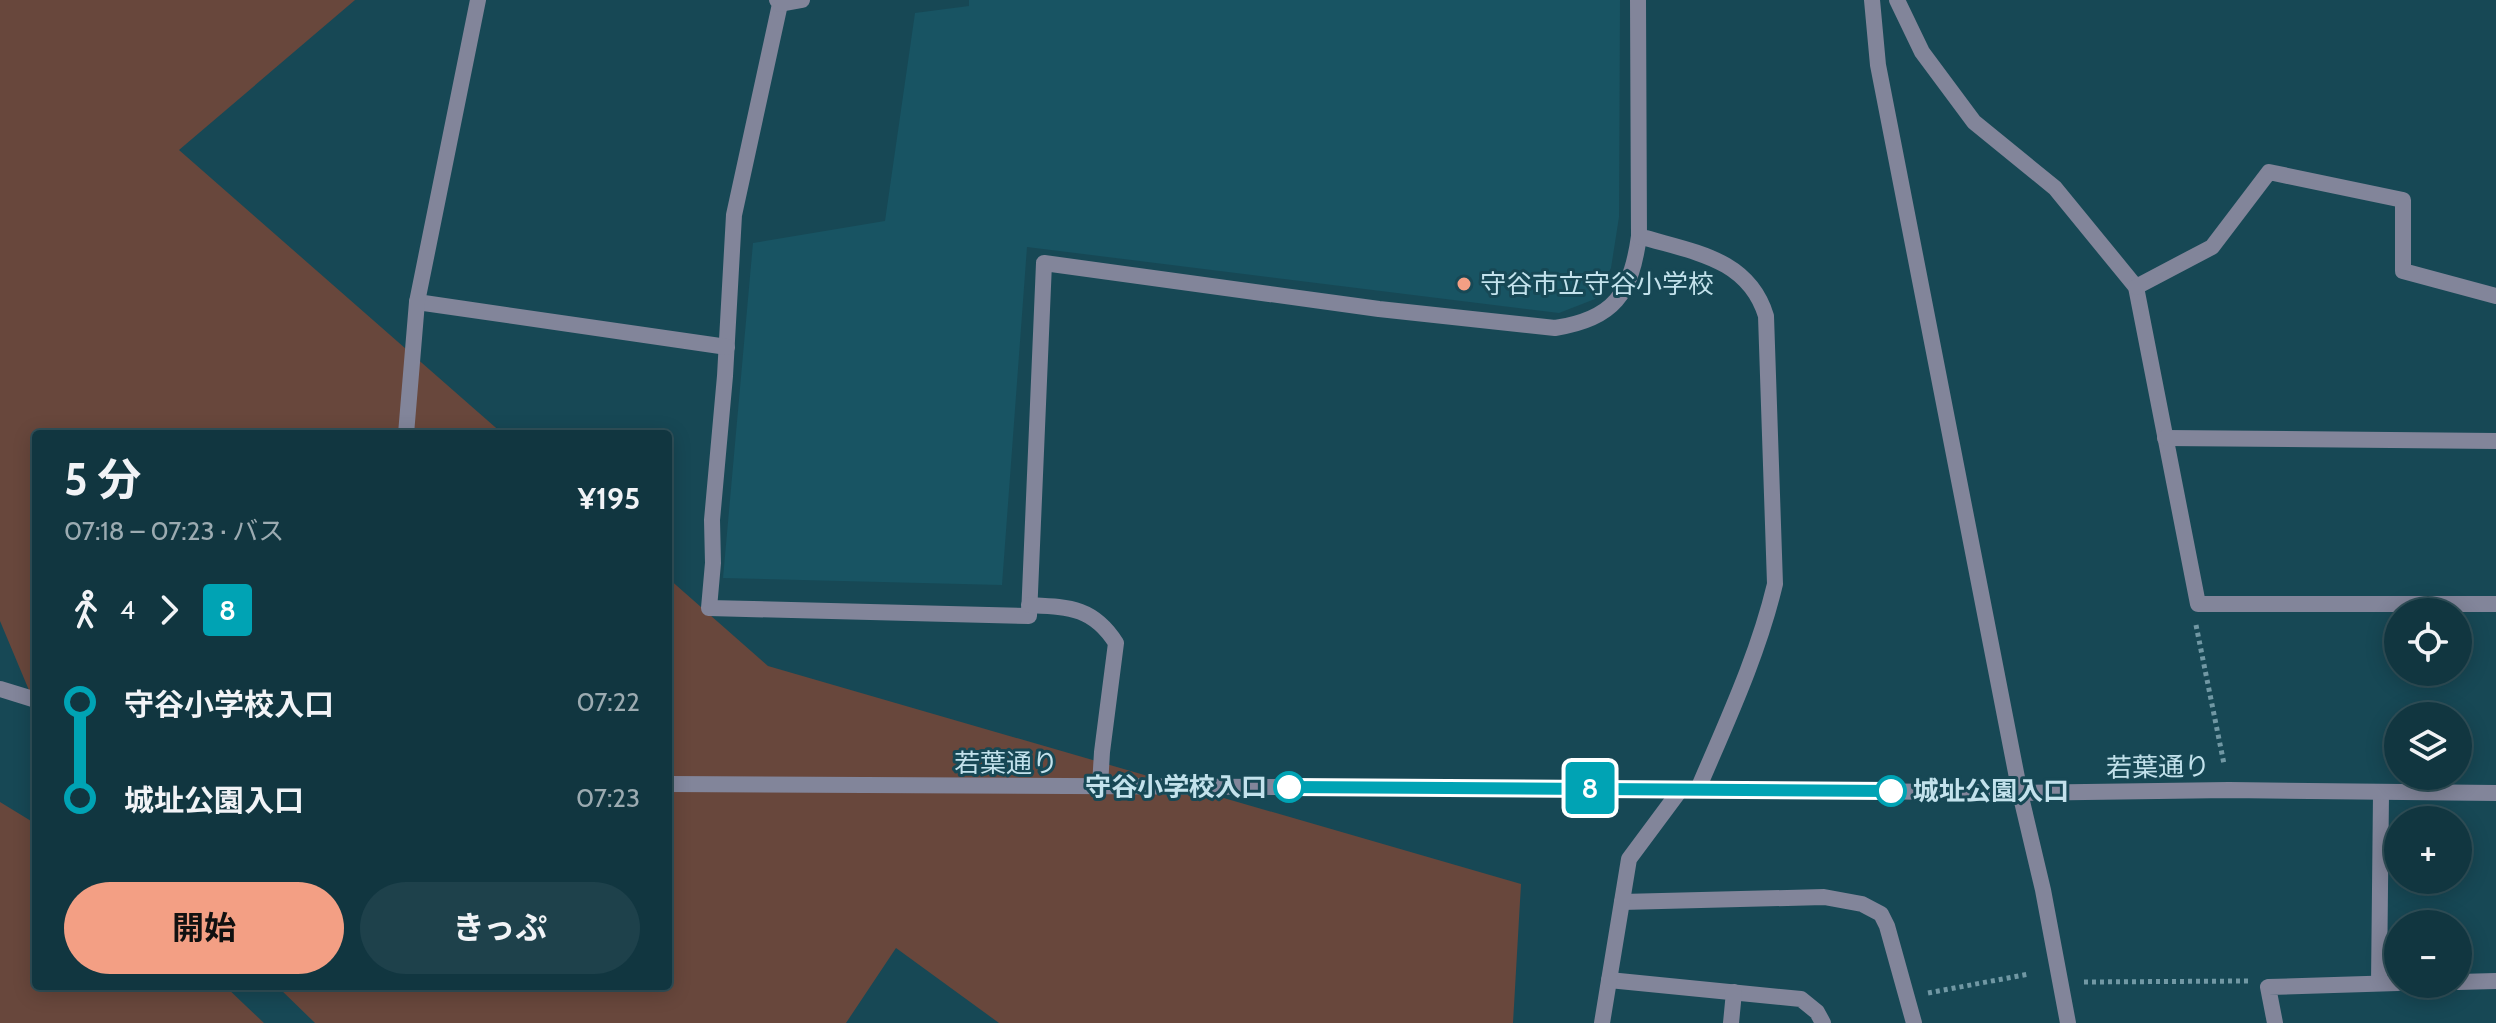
<!DOCTYPE html>
<html lang="ja">
<meta charset="utf-8">
<style>
body{margin:0;font-family:Cabin,"Noto Sans JP",sans-serif;background:#1e414b;color:#f1f3f6;height:100vh;display:flex;flex-direction:column;font-size:30px;white-space:nowrap}
*{box-sizing:border-box;margin:0}
p{font-size:26px;color:#9cabb1}
.icon{flex:none;width:44px;height:44px;fill:none;stroke:currentColor;stroke-width:2;stroke-linecap:round;stroke-linejoin:round}
.map{position:relative;flex:1;overflow:hidden}
.side{position:absolute;left:32px;top:430px;width:640px;height:560px;display:flex;flex-direction:column;background:#113640;border-radius:8px;box-shadow:0 4px 20px #0003,0 0 0 2px #305059}
.side>*{flex:none}
.badge{padding:0 16px;border-radius:6px;font-size:28px;line-height:52px}
.controls{position:absolute;left:2384px;top:598px;display:grid;gap:16px}
.controls a{display:grid;place-items:center;width:88px;height:88px;border-radius:50%;background:#113640;box-shadow:0 4px 20px #0003,0 0 0 2px #305059;font-size:40px}
.map>.badge{position:absolute;translate:-50% -50%;box-shadow:0 0 0 4px #fff}
.legs{display:flex;align-items:center;gap:12px;height:88px;padding:0 32px;font-size:26px}
.legs p{margin-inline-start:auto}
.headline{display:flex;align-items:center;justify-content:space-between;height:136px;padding:0 32px}
h1{font-size:44px;font-weight:700;line-height:60px}
.button{display:flex;gap:16px;margin-top:auto;padding:16px 32px}
.button a{flex:1;height:92px;border-radius:48px;background:#f39f84;color:#111;font-size:32px;font-weight:700;line-height:92px;text-align:center}
.button a+a{background:#1e414b;color:#f1f3f6}
ul{padding:0 32px;list-style:none}
li{display:flex;align-items:center;gap:28px;height:96px;font-size:30px}
li i{display:grid;place-items:center;width:12px;height:100%;margin:0 10px;background:currentColor}
li i::after{content:'';width:20px;height:20px;margin:-10px;border:6px solid;border-radius:50%;background:#113640}
li p{margin-inline-start:auto}
li:first-child i{background:linear-gradient(#0000 50%,currentColor 0)}
li:last-child i{background:linear-gradient(currentColor 50%,#0000 0)}
.map>svg:first-child{display:block}
.built{fill:#185463}
.green{fill:#68473c}
.lines{fill:none;stroke-linecap:round;stroke-linejoin:round}
.path{stroke:#7198a4;stroke-width:5;stroke-dasharray:4 4;stroke-linecap:butt}
.minor{stroke:#82859a;stroke-width:16}
.tertiary{stroke:#82859a;stroke-width:16}
.line-1-casing{stroke:#fff;stroke-width:18}
.line-1{stroke:#00a3b4;stroke-width:12}
.poi-dot{fill:#f39f84;stroke:#174855;stroke-width:3}
.stop-1-dot{fill:#fff;stroke:#00a3b4;stroke-width:4}
.labels{text-anchor:middle;dominant-baseline:central;stroke-width:6;stroke-linejoin:round;paint-order:stroke}
.poi-label{font-size:26px;fill:#c3e2ec;stroke:#174855;text-anchor:start}
.street-label{font-size:26px;fill:#c3e2ec;stroke:#174855}
.stop-label{font-size:26px;font-weight:bold;fill:#c3e2ec;stroke:#174855;text-anchor:end}
</style>
<div class="map">
<svg width="2496" height="1023" viewBox="0 0 2496 1023">
<rect width="100%" height="100%" fill="#174855"/>
<polygon class="built" points="969,0 1620,0 1619,217 1611,268 1595,299 1559,313 1027,247 1002,585 723,578 753,243 885,221 915,13 969,6"/>
<g class="green">
<polygon points="0,0 355,0 179,150 503,434 36,434 36,707 0,621"/>
<polygon points="668,578 768,666 1521,884 1513,1023 999,1023 896,948 846,1023 315,1023 277,986 668,986"/>
<polygon points="0,802 36,824 36,986 225,986 264,1023 0,1023"/>
</g>
<g class="lines">
<g class="path">
<polyline points="2196,625 2224,764"/>
<polyline points="2084,982 2248,981"/>
<polyline points="1928,993 2029,974"/>
</g>
<g class="minor">
<path d="M777,0L780,4L734,215L725,376L712,520L713,563L709,608L1029,616L1044,263L1379,309L1555,328C1614,319 1631,294 1639,236"/>
<path d="M1638,0L1639,236C1691,252 1748,257 1766,316L1775,584C1758,655 1727,721 1698,789"/>
<polyline points="1897,0 1922,52 1974,122 2055,188 2136,287 2198,604 2496,604"/>
<polyline points="780,4 802,0"/>
<polyline points="2136,287 2212,247 2269,172 2403,200 2403,271 2496,296"/>
<polyline points="417,302 727,347"/>
<polyline points="406,434 417,302 478,0"/>
<polyline points="2165,438 2496,441"/>
<path d="M1029,605C1069,607 1093,607 1116,643L1102,752L1100,786"/>
<polyline points="1622,902 1824,897 1862,904 1881,914 1887,926 1914,1023"/>
<polyline points="1609,980 1801,999 1817,1012 1823,1023"/>
<polyline points="2458,982 2496,981"/>
<polyline points="2379,983 2381,794"/>
<polyline points="1602,1023 1629,859 1681,789"/>
<polyline points="1731,1023 1734,992"/>
<polyline points="2275,1023 2268,987 2398,983"/>
</g>
<g class="tertiary">
<polyline points="1872,0 1878,65 2020,793 2043,890 2068,1023"/>
<polyline points="0,689 36,700"/>
<polyline points="668,784 1698,789 2020,793 2229,790 2496,793"/>
</g>
</g>
<g class="lines">
<g class="line-1-casing">
<polyline id="line-1" points="1289,787 1891,791"/>
</g>
<use href="#line-1" class="line-1"/>
</g>
<circle class="poi-dot" cx="1464" cy="284" r="8"/>
<g class="stop-1-dot">
<circle cx="1289" cy="787" r="14"/>
<circle cx="1891" cy="791" r="14"/>
</g>
<g class="labels">
<g class="poi-label">
<text x="1480" y="284">守谷市立守谷小学校</text>
</g>
<g class="street-label">
<text x="1006" y="763">若葉通り</text>
<text transform="translate(2158 767) rotate(-1)">若葉通り</text>
</g>
<g class="stop-label">
<text x="1267" y="787">守谷小学校入口</text>
<text x="1913" y="791" text-anchor="start">城址公園入口</text>
</g>
</g>
</svg>
<div class="controls">
<a><svg class="icon" aria-label="locate" viewBox="0 0 24 24"><circle cx="12" cy="12" r="6"/><path d="M12 2v4M12 18v4M2 12h4M18 12h4"/></svg></a>
<a><svg class="icon" aria-label="layers" viewBox="0 0 24 24"><path d="M12 4l9 5-9 5-9-5zM3 14l9 5 9-5"/></svg></a>
<a>+</a>
<a>−</a>
</div>
<b class="badge" style="left:1590px;top:788px;background:#00a3b4;color:#fff">8</b>
<section class="side">
<div class="headline"><div><h1>5 分</h1><p>07:18 – 07:23 · バス</p></div><b>¥195</b></div>
<div class="legs"><svg class="icon" aria-label="walk" viewBox="0 0 24 24"><circle cx="13" cy="4" r="2"/><path d="M13 8l-2 6 4 7M11 14l-3 7M7 12l3-4h3l4 4"/></svg>4<svg class="icon" aria-label="forward" viewBox="0 0 24 24"><path d="M9 5l7 7-7 7"/></svg><b class="badge" style="background:#00a3b4;color:#fff">8</b></div>
<ul>
<li><i style="color:#00a3b4"></i><b>守谷小学校入口</b><p>07:22</p></li>
<li><i style="color:#00a3b4"></i><b>城址公園入口</b><p>07:23</p></li>
</ul>
<div class="button"><a>開始</a><a>きっぷ</a></div>
</section>
</div>
